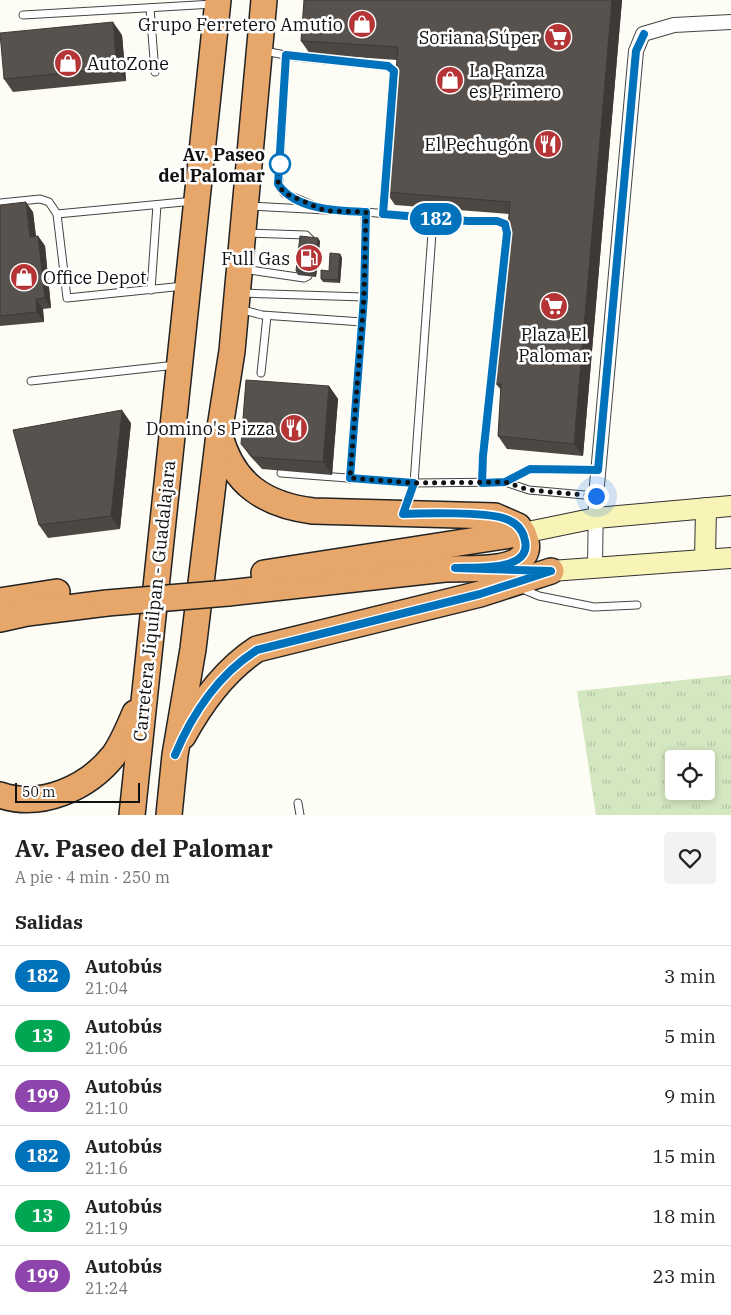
<!DOCTYPE html>
<html lang="es">
<meta charset="utf-8">
<style>
body{margin:0;font-family:"IBM Plex Serif",serif;background:#f2f2f2;color:#222;height:100vh;display:flex;flex-direction:column;font-size:19px;white-space:nowrap}
*{box-sizing:border-box;margin:0}
p{font-size:16px;color:#767676}
.icon{flex:none;width:28px;height:28px;fill:none;stroke:currentColor;stroke-width:2;stroke-linecap:round;stroke-linejoin:round}
.map{position:relative;height:815px;overflow:hidden}
.sheet{display:flex;flex-direction:column;background:#fff;flex:1}
.sheet>*{flex:none}
.badge{padding:0 10px;border-radius:16px;font-size:18px;line-height:32px}
.buttons{position:absolute;left:665px;top:750px;display:grid;gap:10px}
.buttons a{display:grid;place-items:center;width:50px;height:50px;border-radius:5px;background:#fff;box-shadow:0 2px 8px #0003;font-size:25px}
.scale{position:absolute;left:15px;bottom:12px;width:125px;box-sizing:border-box;padding-left:5px;border:2px solid #111;border-top:0;font-size:14px;line-height:18px;white-space:nowrap;color:#111;-webkit-text-stroke:4px #fff;paint-order:stroke}
.you{position:absolute;width:25px;height:25px;margin:-12px;border:4px solid #fff;border-radius:50%;background:#1a73e8;box-shadow:0 0 0 8px #1a73e833}
.map>.badge{position:absolute;translate:-50% -50%;box-shadow:0 0 0 2px #fff}
h2{padding:0 15px;font-size:19px;line-height:45px}
.round{display:grid;place-items:center;flex:none;width:52px;height:52px;border-radius:5px;background:#f2f2f2}
.summary{display:flex;align-items:center;justify-content:space-between;height:85px;padding:0 15px}
h1{font-size:24px;font-weight:800;line-height:38px}
ul{padding:0;list-style:none}
li{display:flex;align-items:center;gap:15px;height:60px;padding:0 15px;border-top:1px solid #e0e0e0}
li div{flex:1}
li b{display:block;font-size:19px}
li em{font-style:normal}
li .badge{min-width:55px;font-weight:700;text-align:center}
.map>svg:first-child{display:block}
.grass{fill:url(#grass-tufts);fill-rule:evenodd}
.lines{fill:none;stroke-linecap:round;stroke-linejoin:round}
.lane-casing{stroke:#444;stroke-width:9}
.street-casing{stroke:#444;stroke-width:16}
.secondary-casing{stroke:#333;stroke-width:22}
.highway-casing{stroke:#222;stroke-width:28}
.lane{stroke:#fff;stroke-width:7}
.street{stroke:#fff;stroke-width:14}
.secondary{stroke:#f8f3b6;stroke-width:20}
.highway{stroke:#e7a76a;stroke-width:25}
.highway-bridge-casing{stroke:#222;stroke-width:28;stroke-linecap:butt}
.highway-bridge{stroke:#e7a76a;stroke-width:25}
.wall{fill:#4c4743}
.shaded-wall{fill:#3e3937}
.building{fill:#58524e;stroke:#3e3937}
.line-casing{stroke:#fff;stroke-width:11}
.line{stroke:#0072bc;stroke-width:8}
.walk{stroke:#111;stroke-width:5;stroke-dasharray:0 9}
.stop-dot{fill:#fff;stroke:#0072bc;stroke-width:2.5}
.labels{text-anchor:middle;dominant-baseline:central;stroke-width:5;stroke-linejoin:round;paint-order:stroke}
.poi-label{font-size:18px;fill:#111;stroke:#fff;text-anchor:end}
.stop-label{font-size:18px;font-weight:bold;fill:#111;stroke:#fff;text-anchor:end}
.street-label{font-size:18px;fill:#111;stroke:#fff}
</style>
<div class="map">
<svg width="731" height="815" viewBox="0 0 731 815">
<defs>
<pattern id="grass-tufts" width="24" height="20" patternUnits="userSpaceOnUse" patternTransform="scale(1.25)"><rect width="24" height="20" fill="#d3e7c0"/><path d="M3 7l-1-3M5 7V3M7 7l1-3M15 17l-1-3M17 17v-4M19 17l1-3" fill="none" stroke="#b4c5a4"/></pattern>
</defs>
<rect width="100%" height="100%" fill="#fefdf5"/>
<path class="grass" d="M731,675V815H596L577,691ZM674,759H706V791H674Z"/>
<g class="lines">
<g class="lane-casing">
<g id="lane">
<polyline points="150,8 155,72"/>
<polyline points="23,15 214,4"/>
<polyline points="264,51 296,57 388,66 394,71 383,213"/>
<polyline points="286,55 279,184 284,193 321,209"/>
<polyline points="0,203 40,199 49,202 57,214 67,298 184,286"/>
<polyline points="251,206 365,212 468,221 497,221 505,224 507,233 483,456 482,483"/>
<polyline points="57,214 194,201"/>
<polyline points="247,233 306,235 311,240"/>
<polyline points="243,269 304,278 308,276"/>
<polyline points="151,290 157,205"/>
<polyline points="242,293 364,297"/>
<polyline points="239,309 262,315 362,322"/>
<polyline points="261,373 267,316"/>
<polyline points="31,381 176,365"/>
<polyline points="281,473 414,483 505,482 529,490 596,496"/>
<polyline points="350,479 364,297 365,212"/>
<polyline points="505,482 530,469 599,470"/>
<polyline points="405,509 414,483 433,219"/>
<polyline points="520,588 539,596 594,607 637,605"/>
<polyline points="298,803 300,815"/>
</g>
</g>
<g class="street-casing">
<polyline id="street" points="595,567 596,496 636,51 643,34 674,25 731,22"/>
</g>
<g class="secondary-casing">
<g id="secondary">
<polyline points="523,533 596,518 731,506"/>
<polyline points="705,560 706,508"/>
<polyline points="551,571 731,558"/>
</g>
</g>
<g class="highway-casing">
<g id="highway">
<path d="M220,436C233,484 265,505 313,511L495,516L518,526C527,538 532,552 517,561C500,571 465,568 445,569C373,577 300,585 228,593"/>
<polyline points="264,573 523,533"/>
<polyline points="0,601 57,592"/>
<polyline points="0,619 27,613 107,603"/>
<path d="M183,736C201,703 225,670 257,649L480,594L551,571"/>
<path d="M0,795C41,809 88,788 114,755C123,742 129,727 135,713"/>
<polyline points="132,815 218,0"/>
<polyline points="169,815 175,755 193,649 219,434 232,351 264,0"/>
</g>
</g>
<use href="#lane" class="lane"/>
<use href="#street" class="street"/>
<use href="#secondary" class="secondary"/>
<use href="#highway" class="highway"/>
<g class="highway-bridge-casing">
<polyline id="highway-bridge" points="107,603 228,593"/>
</g>
<use href="#highway-bridge" class="highway-bridge"/>
</g>
<g class="wall">
<polygon points="622,0 583,456 507,449 498,436 501,390 496,384 509,214 395,205 386,192 397,60 310,54 301,41"/>
<polygon points="122,35 126,81 13,92 4,79"/>
<polygon points="0,205 33,212 36,236 38,236 45,246 51,308 43,309 44,322 0,326"/>
<polygon points="320,241 316,277 298,275 296,271"/>
<polygon points="340,254 342,258 340,283 323,282 321,279 329,271"/>
<polygon points="329,386 338,399 332,475 262,469 250,456 241,444"/>
<polygon points="131,423 120,529 48,538 39,525"/>
</g>
<g class="shaded-wall">
<polygon points="612,0 622,0 583,456 574,444"/>
<polygon points="113,22 122,35 126,81 117,68"/>
<polygon points="26,202 33,212 37,247 30,237"/>
<polygon points="38,236 45,246 51,308 45,298"/>
<polygon points="318,238 320,241 316,277 314,273"/>
<polygon points="340,254 342,258 340,283 338,280"/>
<polygon points="36,299 43,309 44,322 37,312"/>
<polygon points="329,386 338,399 332,475 323,462"/>
<polygon points="122,410 131,423 120,529 111,516"/>
</g>
<g class="building">
<polygon points="304,0 612,0 574,444 498,436 501,384 496,384 510,202 386,192 398,47 301,41"/>
<polygon points="113,22 117,68 4,79 0,33"/>
<polygon points="26,202 30,237 38,236 45,298 36,299 37,312 0,316 0,205"/>
<polygon points="300,236 318,238 314,273 296,271"/>
<polygon points="330,253 340,254 338,280 321,279 321,270 329,271"/>
<polygon points="246,380 329,386 323,462 253,457 241,444"/>
<polygon points="122,410 111,516 39,525 13,430"/>
</g>
<g class="lines">
<g class="line-casing">
<path id="line" d="M175,755C192,714 219,674 257,650L480,594L551,571L455,568C477,567 536,572 524,537C521,526 513,521 503,518C484,512 424,513 403,514L414,483L350,478L364,297L366,212C338,211 295,210 278,184L286,55L388,66L394,71L383,214L468,221H497L505,224L507,233L483,456L482,483L505,482L530,469L598,470L636,51L644,34"/>
</g>
<use href="#line" class="line"/>
<polyline class="walk" points="280,164 278,184 284,193 326,211 366,212 364,297 350,478 414,483 505,482 529,490 596,496"/>
</g>
<defs>
<g id="shop-disc" transform="scale(1.4375)"><circle r="9.5" fill="#b53436" stroke="#fff"/><path d="M-5-2.5h2.3a2.7 3.5 0 0 1 5.4 0H5L5.5 6h-11ZM-1.5-2.5h3a1.5 2.3 0 0 0-3 0Z" fill="#fff"/></g>
<g id="supermarket-disc" transform="scale(1.4375)"><circle r="9.5" fill="#b53436" stroke="#fff"/><path d="M-6-5.5h2.5l.6 2H6L4.5 2H-2.5L-4.4-4H-6ZM-1.5 3.2a1.3 1.3 0 1 0 .1 0ZM3 3.2a1.3 1.3 0 1 0 .1 0Z" fill="#fff"/></g>
<g id="restaurant-disc" transform="scale(1.4375)"><circle r="9.5" fill="#b53436" stroke="#fff"/><path d="M-5-6h1v4h1v-4h1v4h1v-4h1v5L-1.5 .5V6h-2V.5L-5-1ZM5-6V6H3V1.5H1.5Q1.5-4 5-6Z" fill="#fff"/></g>
<g id="fuel-disc" transform="scale(1.4375)"><circle r="9.5" fill="#b53436" stroke="#fff"/><path d="M-5.5-6h7V0h2V4h1.3V-2.5L3-4.5l.8-.8L6-3V5H2.5V1h-1V6h-7ZM-4.2-4.7v3.2H.2V-4.7Z" fill="#fff"/></g>
</defs>
<g fill-rule="evenodd">
<use href="#shop-disc" x="362" y="24"/>
<use href="#supermarket-disc" x="558" y="37"/>
<use href="#shop-disc" x="68" y="63"/>
<use href="#shop-disc" x="450" y="80"/>
<use href="#restaurant-disc" x="548" y="144"/>
<use href="#fuel-disc" x="309" y="258"/>
<use href="#shop-disc" x="24" y="277"/>
<use href="#supermarket-disc" x="554" y="306"/>
<use href="#restaurant-disc" x="294" y="428"/>
</g>
<circle class="stop-dot" cx="280" cy="164" r="10"/>
<g class="labels">
<g class="poi-label">
<text x="343" y="24">Grupo Ferretero Amutio</text>
<text x="539" y="37">Soriana Súper</text>
<text x="87" y="63" text-anchor="start">AutoZone</text>
<text x="469" y="70" text-anchor="start">La Panza<tspan x="469" dy="21">es Primero</tspan></text>
<text x="529" y="144">El Pechugón</text>
<text x="290" y="258">Full Gas</text>
<text x="43" y="277" text-anchor="start">Office Depot</text>
<text x="554" y="334" text-anchor="middle">Plaza El<tspan x="554" dy="21">Palomar</tspan></text>
<text x="275" y="428">Domino's Pizza</text>
</g>
<g class="stop-label">
<text x="265" y="154">Av. Paseo<tspan x="265" dy="21">del Palomar</tspan></text>
</g>
<g class="street-label">
<text transform="translate(154 601) rotate(-84)">Carretera Jiquilpan - Guadalajara</text>
</g>
</g>
</svg>
<div class="buttons">
<a><svg class="icon" aria-label="locate" viewBox="0 0 24 24"><circle cx="12" cy="12" r="6"/><path d="M12 2v4M12 18v4M2 12h4M18 12h4"/></svg></a>
</div>
<div class="scale">50 m</div>
<div class="you" style="left:596px;top:496px"></div>
<b class="badge" style="left:436px;top:219px;background:#0072bc;color:#fff">182</b>
</div>
<section class="sheet">
<div class="summary"><div><h1>Av. Paseo del Palomar</h1><p>A pie · 4 min · 250 m</p></div><a class="round"><svg class="icon" aria-label="heart" viewBox="0 0 24 24"><path d="M12 20l-8-8c-3-5 5-10 8-4 3-6 11-1 8 4z"/></svg></a></div>
<h2>Salidas</h2>
<ul>
<li><span class="badge" style="background:#0072bc;color:#fff">182</span><div><b>Autobús</b><p>21:04</p></div><em>3 min</em></li>
<li><span class="badge" style="background:#00a651;color:#fff">13</span><div><b>Autobús</b><p>21:06</p></div><em>5 min</em></li>
<li><span class="badge" style="background:#8e44ad;color:#fff">199</span><div><b>Autobús</b><p>21:10</p></div><em>9 min</em></li>
<li><span class="badge" style="background:#0072bc;color:#fff">182</span><div><b>Autobús</b><p>21:16</p></div><em>15 min</em></li>
<li><span class="badge" style="background:#00a651;color:#fff">13</span><div><b>Autobús</b><p>21:19</p></div><em>18 min</em></li>
<li><span class="badge" style="background:#8e44ad;color:#fff">199</span><div><b>Autobús</b><p>21:24</p></div><em>23 min</em></li>
</ul>
</section>
